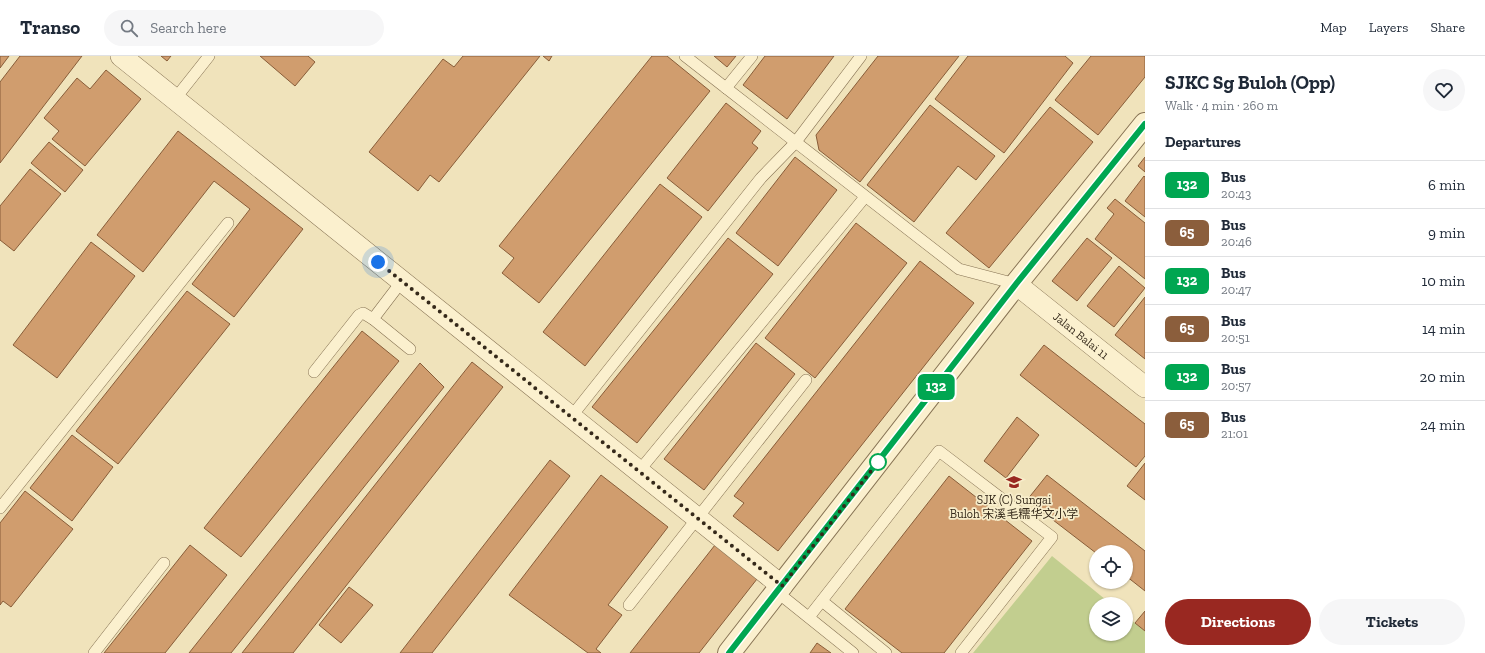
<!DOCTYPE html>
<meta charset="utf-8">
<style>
body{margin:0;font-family:"Zilla Slab","Noto Sans SC",serif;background:#f6f6f7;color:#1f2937;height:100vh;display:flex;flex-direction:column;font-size:15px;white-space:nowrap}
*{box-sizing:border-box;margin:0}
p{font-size:13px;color:#747a83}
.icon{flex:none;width:22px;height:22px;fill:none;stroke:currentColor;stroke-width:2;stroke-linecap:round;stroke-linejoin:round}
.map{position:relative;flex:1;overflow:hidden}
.side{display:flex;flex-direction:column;background:#fff;width:340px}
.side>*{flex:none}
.badge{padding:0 8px;border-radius:6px;font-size:14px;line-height:26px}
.fabs{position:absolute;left:1089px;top:489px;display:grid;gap:8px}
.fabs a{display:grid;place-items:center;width:44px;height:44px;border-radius:50%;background:#fff;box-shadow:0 1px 3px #0004;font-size:20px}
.you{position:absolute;width:20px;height:20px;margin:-10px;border:3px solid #fff;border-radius:50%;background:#1a73e8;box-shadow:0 0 0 6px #1a73e833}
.map>.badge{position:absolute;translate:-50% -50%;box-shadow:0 0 0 2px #fff}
h2{padding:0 20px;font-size:15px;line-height:36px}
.round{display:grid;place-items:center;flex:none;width:42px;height:42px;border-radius:21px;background:#f6f6f7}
.head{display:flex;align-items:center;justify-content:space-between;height:68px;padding:0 20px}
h1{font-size:19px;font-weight:700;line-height:30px}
.action{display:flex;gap:8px;margin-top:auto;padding:8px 20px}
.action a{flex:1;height:46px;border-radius:24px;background:#992821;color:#fff;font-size:16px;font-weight:700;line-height:46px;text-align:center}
.action a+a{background:#f6f6f7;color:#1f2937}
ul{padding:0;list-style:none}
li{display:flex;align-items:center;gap:12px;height:48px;padding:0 20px;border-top:1px solid #e0e1e3}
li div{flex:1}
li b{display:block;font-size:15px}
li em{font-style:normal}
li .badge{min-width:44px;font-weight:700;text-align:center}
header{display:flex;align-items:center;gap:24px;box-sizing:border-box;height:56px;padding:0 20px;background:#fff;border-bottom:1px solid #e0e1e3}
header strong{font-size:19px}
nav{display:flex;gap:22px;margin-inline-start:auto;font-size:14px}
.search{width:280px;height:36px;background:#f6f6f7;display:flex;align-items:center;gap:10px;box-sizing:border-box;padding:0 14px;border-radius:22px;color:#747a83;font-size:15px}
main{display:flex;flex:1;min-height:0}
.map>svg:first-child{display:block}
.green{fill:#c2ce8f}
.building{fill:#d09d6e;stroke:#885d39}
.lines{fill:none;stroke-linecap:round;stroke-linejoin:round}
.service-casing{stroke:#877354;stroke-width:12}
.minor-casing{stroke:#877354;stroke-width:22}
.tertiary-casing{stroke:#877354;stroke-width:24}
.service{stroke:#fbf0ce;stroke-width:11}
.minor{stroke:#fbf0ce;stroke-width:21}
.tertiary{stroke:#fbf0ce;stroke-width:22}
.line-casing{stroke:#fff;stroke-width:9}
.line{stroke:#00a651;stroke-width:6}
.walk{stroke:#35291a;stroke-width:4;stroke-dasharray:0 7.2}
.stop-dot{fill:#fff;stroke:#00a651;stroke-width:2}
.labels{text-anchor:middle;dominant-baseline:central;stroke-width:3.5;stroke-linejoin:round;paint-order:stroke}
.street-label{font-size:12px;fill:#35291a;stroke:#f7edca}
.poi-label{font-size:12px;fill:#35291a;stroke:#f7edca}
</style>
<header>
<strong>Transo</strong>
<div class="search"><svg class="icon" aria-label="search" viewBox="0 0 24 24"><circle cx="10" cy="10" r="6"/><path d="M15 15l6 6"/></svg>Search here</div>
<nav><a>Map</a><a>Layers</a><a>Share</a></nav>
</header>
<main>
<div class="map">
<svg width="1145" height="597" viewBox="0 0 1145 597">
<rect width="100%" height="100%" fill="#f0e3bb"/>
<polygon class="green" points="1052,500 1111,548 1096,548 1096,578 1126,578 1126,560 1145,575 1145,597 973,597"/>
<g class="building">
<polygon points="0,0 9,0 0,12"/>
<polygon points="20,0 82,0 0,107 0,26"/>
<polygon points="161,0 171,0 167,5"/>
<polygon points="260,0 308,0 315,6 295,30"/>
<polygon points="463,0 540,0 439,126 430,119 418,135 369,96 443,3 454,11"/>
<polygon points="543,0 552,0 549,5"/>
<polygon points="652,0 667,0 710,35 539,247 502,217 514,202 499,190"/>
<polygon points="714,0 736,0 727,11"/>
<polygon points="765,0 834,0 787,63 743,29"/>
<polygon points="878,0 959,0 860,126 819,94 816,79"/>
<polygon points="968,0 1065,0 1073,7 1004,97 935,43"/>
<polygon points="1091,0 1145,0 1145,21 1098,79 1055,44"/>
<polygon points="106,14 141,43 85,110 52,83 59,75 44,62 77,22 90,33"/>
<polygon points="726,47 761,75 752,87 758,92 708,155 667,122"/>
<polygon points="930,49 995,100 976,124 958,110 914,166 867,129"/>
<polygon points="1050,51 1093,86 989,212 946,177"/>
<polygon points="178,75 303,173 234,261 192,228 250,153 214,125 143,216 97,179"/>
<polygon points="49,86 83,114 65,136 31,107"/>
<polygon points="795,101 837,134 778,210 736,177"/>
<polygon points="1145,101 1145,116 1138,110"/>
<polygon points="30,113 61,138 14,195 0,184 0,150"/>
<polygon points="1144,120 1145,121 1145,161 1125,145"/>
<polygon points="660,128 702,161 585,310 543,276"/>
<polygon points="1115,143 1145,167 1145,223 1095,183 1114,158 1107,152"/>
<polygon points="856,167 907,207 815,322 765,282"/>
<polygon points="728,182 773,218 637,387 592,351"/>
<polygon points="1087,182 1112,202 1077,245 1052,225"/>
<polygon points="91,186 135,220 57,322 13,289"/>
<polygon points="920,205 974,247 778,495 733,460 744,447 734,440"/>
<polygon points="1119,210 1145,232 1114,271 1087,250"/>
<polygon points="187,235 230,268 118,408 76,375"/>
<polygon points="1145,241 1145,303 1115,279"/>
<polygon points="362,275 399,305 241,501 204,472"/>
<polygon points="756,287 795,318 704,434 664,403"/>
<polygon points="1044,289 1145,368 1145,400 1136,411 1020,319"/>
<polygon points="472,306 503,331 293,597 242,597"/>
<polygon points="420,307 444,331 231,597 189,597"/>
<polygon points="1017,361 1039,379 1006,422 984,405"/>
<polygon points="72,379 113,411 72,465 30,432"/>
<polygon points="550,404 570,420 432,597 400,597"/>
<polygon points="1145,407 1145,444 1127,430"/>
<polygon points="601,419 668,471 608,549 622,559 596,593 601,597 588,597 509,539"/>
<polygon points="1047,419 1145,495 1145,535 1126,520 1126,496 1096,496 1096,497 1027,444"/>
<polygon points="949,420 1032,485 944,597 902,597 845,553"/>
<polygon points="25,435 73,473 11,551 3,545 0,549 0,467"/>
<polygon points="190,489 227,519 165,597 104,597"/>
<polygon points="715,489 757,523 699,597 630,597"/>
<polygon points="349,531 373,549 341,587 319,569"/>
<polygon points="1145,555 1145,575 1135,567"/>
<polygon points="817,587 831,597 810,597"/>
</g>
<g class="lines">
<g class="service-casing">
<g id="service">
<polyline points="685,0 726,32"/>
<polyline points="752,0 726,32 959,213 1016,228"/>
<polyline points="175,43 209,0"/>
<polyline points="402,225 373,263 410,293"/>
<polyline points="314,316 359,259 363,257 373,263"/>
<polyline points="571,361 761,122 795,87 861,0"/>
<polyline points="639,415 865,141"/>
<polyline points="0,452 228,167"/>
<polyline points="777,536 853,597"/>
<polyline points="822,545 886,597"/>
<polyline points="629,549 806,324"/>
<polyline points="809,561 939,395 1052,481 961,597"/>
<polyline points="94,597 164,507"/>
</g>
</g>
<g class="minor-casing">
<g id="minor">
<polyline points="121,0 782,530"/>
<path id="s1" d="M1016,228L1145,331"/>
</g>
</g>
<g class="tertiary-casing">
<polyline id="tertiary" points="729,597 1016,228 1145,68"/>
</g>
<use href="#service" class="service"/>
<use href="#minor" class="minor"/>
<use href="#tertiary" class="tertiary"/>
</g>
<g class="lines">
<g class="line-casing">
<polyline id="line" points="729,597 1016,228 1145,68"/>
</g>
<use href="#line" class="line"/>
<polyline class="walk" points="378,206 782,530 878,406"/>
</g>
<defs>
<g id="school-bare" transform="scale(1.2)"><path d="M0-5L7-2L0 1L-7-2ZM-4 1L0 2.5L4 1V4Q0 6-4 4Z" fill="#992821" stroke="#f7edca" stroke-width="2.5" paint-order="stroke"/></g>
</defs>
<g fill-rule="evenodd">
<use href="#school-bare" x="1014" y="426"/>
</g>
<circle class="stop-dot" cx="878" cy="406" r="8"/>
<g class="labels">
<g class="street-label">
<text stroke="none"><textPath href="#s1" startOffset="83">Jalan Balai 11</textPath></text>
</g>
<g class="poi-label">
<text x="1014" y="444">SJK (C) Sungai<tspan x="1014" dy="14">Buloh 宋溪毛糯华文小学</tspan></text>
</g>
</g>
</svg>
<div class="fabs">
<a><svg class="icon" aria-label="locate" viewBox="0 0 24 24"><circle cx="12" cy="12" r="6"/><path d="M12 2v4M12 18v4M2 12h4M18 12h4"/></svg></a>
<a><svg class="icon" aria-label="layers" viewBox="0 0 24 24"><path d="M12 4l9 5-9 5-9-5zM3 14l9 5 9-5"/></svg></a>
</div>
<div class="you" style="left:378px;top:206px"></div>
<b class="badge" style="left:936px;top:331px;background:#00a651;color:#fff">132</b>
</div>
<section class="side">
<div class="head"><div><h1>SJKC Sg Buloh (Opp)</h1><p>Walk · 4 min · 260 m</p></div><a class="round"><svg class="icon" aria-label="heart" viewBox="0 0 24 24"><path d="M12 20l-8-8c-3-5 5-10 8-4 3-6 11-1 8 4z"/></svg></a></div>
<h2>Departures</h2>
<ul>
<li><span class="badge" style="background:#00a651;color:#fff">132</span><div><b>Bus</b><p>20:43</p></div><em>6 min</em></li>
<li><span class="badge" style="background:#8b5e3c;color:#fff">65</span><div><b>Bus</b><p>20:46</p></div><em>9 min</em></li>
<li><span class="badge" style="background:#00a651;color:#fff">132</span><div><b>Bus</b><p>20:47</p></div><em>10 min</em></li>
<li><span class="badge" style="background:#8b5e3c;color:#fff">65</span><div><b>Bus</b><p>20:51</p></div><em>14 min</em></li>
<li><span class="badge" style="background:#00a651;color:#fff">132</span><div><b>Bus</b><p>20:57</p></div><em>20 min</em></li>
<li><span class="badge" style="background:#8b5e3c;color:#fff">65</span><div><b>Bus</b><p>21:01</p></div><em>24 min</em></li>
</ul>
<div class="action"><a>Directions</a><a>Tickets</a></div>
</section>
</main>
